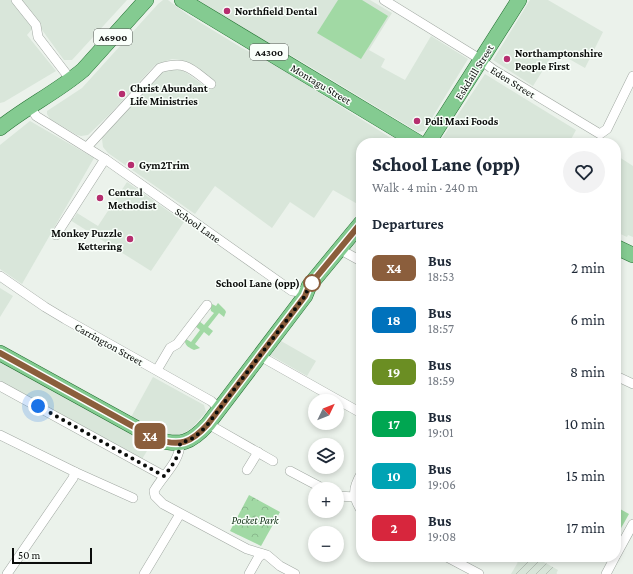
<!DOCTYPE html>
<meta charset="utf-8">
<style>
body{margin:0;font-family:"Crimson Pro",serif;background:#f2f2f3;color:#1f2937;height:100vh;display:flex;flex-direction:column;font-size:15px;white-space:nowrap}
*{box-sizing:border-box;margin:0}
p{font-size:13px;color:#747a83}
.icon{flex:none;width:22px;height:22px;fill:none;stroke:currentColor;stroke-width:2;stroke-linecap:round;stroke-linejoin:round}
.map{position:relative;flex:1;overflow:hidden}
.drawer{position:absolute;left:356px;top:138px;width:265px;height:424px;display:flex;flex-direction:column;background:#fff;border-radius:16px;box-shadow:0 2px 6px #0003}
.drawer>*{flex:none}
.badge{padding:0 8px;border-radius:6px;font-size:14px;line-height:26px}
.needle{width:26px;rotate:47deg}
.fabs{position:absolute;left:308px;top:394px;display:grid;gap:8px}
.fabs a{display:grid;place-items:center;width:36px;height:36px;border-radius:50%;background:#fff;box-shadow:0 2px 6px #0003;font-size:20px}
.scale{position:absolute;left:12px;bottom:10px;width:80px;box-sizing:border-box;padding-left:4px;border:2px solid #0b0d0b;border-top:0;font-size:11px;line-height:14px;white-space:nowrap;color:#0b0d0b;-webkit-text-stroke:3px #f9fffa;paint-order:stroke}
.you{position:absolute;width:20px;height:20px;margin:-10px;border:3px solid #fff;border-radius:50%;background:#1a73e8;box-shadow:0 0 0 6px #1a73e833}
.map>.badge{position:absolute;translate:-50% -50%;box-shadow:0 0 0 2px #fff}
h2{padding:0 16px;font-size:15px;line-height:36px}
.round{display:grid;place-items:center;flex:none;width:42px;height:42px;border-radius:21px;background:#f2f2f3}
.head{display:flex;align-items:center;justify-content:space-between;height:68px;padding:0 16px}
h1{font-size:19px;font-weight:800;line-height:30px}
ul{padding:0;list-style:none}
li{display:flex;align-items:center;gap:12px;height:52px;padding:0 16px}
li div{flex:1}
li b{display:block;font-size:15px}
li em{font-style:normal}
li .badge{min-width:44px;font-weight:700;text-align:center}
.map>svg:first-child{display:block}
.built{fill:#d9e6da}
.industrial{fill:url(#industrial-furrows)}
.green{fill:#a1d9a4}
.park{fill:url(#park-crowns)}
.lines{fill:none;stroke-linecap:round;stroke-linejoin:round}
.street-casing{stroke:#a1a8a2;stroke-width:10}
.primary-casing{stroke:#247233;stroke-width:16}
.street{stroke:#fff;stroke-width:9}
.primary{stroke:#84cb91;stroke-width:15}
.line-casing{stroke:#fff;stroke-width:9}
.line{stroke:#8b5e3c;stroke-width:6}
.walk{stroke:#0b0d0b;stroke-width:4;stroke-dasharray:0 7.2}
.poi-dot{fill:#b62e6f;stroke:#f9fffa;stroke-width:1.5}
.stop-dot{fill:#fff;stroke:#8b5e3c;stroke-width:2}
.labels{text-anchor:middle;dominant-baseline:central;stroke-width:3;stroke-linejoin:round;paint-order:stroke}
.shield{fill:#f9fffa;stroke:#525653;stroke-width:1}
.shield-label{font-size:10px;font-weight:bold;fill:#0b0d0b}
.poi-label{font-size:11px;font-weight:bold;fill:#0b0d0b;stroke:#f9fffa;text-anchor:start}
.street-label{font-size:11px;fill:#0b0d0b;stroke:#f9fffa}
.stop-label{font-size:11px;font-weight:bold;fill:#0b0d0b;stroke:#f9fffa;text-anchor:end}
.park-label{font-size:11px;font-style:italic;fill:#133217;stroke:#f9fffa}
</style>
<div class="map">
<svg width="633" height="574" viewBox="0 0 633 574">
<defs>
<pattern id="industrial-furrows" width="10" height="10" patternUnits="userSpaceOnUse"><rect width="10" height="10" fill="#d9e6da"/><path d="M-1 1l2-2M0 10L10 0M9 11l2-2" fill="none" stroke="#b9c4ba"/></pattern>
<pattern id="park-crowns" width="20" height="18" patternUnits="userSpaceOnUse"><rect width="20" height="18" fill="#a1d9a4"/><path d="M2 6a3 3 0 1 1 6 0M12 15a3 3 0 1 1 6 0" fill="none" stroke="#89b98c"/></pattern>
</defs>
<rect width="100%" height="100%" fill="#ebf2eb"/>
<g class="built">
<polygon points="0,0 127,0 72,60 64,60 37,23 27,35 56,71 4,102 0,103"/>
<polygon points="163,0 168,0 188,15 242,48 275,65 399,143 361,143 361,206 333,190 314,218 290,202 272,228 215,186 195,214 108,153 103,147 102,139 103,135 164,70 176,69 184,71 210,90 214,84 195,68 187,62 180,60 172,59 155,65 110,114 88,135 81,136 77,135 50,119 47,114 47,111 82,88 158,4"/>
<polygon points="193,0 370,0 392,13 369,50 385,59 381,67 405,80 431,36 468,59 424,131 418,132 304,63"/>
<polygon points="530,0 548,0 603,32 585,68 555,51 533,86 493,60"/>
<polygon points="485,74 576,130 569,143 442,143 441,140"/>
<polygon points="30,121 94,158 22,284 0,269 0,145"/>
<polygon points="616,155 633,166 633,237 628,235 627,237 616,232"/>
<polygon points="127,182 184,222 151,271 70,220 72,217 74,218 77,213 98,226"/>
<polygon points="0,288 13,296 0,317"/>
<polygon points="281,341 316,361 307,376 270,355"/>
<polygon points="0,360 59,394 151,444 141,461 0,383"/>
<polygon points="153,377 204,405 206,412 192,428 184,433 175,436 157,432 130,419"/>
</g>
<polygon class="industrial" points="521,557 535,557 558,570 556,574 511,574"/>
<g class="green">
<polygon points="338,0 362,0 388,16 361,59 317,33"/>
<path d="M218,303L225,310L226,312L224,317L219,313L208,327L213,331L209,336L204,332L195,344L200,348L194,350C190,348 185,346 185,341L186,339L191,342L200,330L195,326L199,321L204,325L214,313L211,311L210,306L212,304L216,306Z"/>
<polygon points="620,509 629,514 616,537 616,516"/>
</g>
<polygon class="park" points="249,495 280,512 261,546 230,531"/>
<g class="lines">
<g class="street-casing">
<g id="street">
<polyline points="16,0 36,25 38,37 71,80"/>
<polyline points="384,0 475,56 494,70 600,134 607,129 633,76"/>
<polyline points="30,106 36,116 105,159 292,291 301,292 308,287"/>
<path d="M87,147L160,68C187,60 191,69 211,84"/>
<polyline points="56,235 105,159"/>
<polyline points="339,249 361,261"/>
<polyline points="0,276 45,307 65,319 211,401 220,409"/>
<polyline points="260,356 361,413"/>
<polyline points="157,370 170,348 177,344 207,305"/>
<polyline points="616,376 633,384"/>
<polyline points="0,386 164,476"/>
<polyline points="208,424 273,461"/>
<polyline points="0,435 75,472 133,498"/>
<path d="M180,443C180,462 163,475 154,491L155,496L163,504L247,549L267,555L280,566L295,574"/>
<polyline points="247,470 258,452"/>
<polyline points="290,471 324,489"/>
<path d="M361,474C353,488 352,496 361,510"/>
<polyline points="337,496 355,497"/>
<polyline points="616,555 633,524"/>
<polyline points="447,557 479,574"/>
<polyline points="7,574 73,478 75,472"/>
<polyline points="144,574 180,514"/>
<polyline points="249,574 258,558 262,554"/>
<polyline points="606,574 615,557"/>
</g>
</g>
<g class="primary-casing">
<g id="primary">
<polyline points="182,0 419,143"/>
<path d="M0,128C26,107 57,92 83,70L146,0"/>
<polyline points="428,143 519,0"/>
<polyline points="616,247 633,255"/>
<path d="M0,353L156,439C180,447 191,443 208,424L305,296L309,286L361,223"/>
</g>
</g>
<use href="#street" class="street"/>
<use href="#primary" class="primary"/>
</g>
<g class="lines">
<g class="line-casing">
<path id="line" d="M0,353L156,439C180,447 191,443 208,424L305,296L309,286L361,223"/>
</g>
<use href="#line" class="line"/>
<path class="walk" d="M38,406L164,476C172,466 180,456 180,443C193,440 199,434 208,424L305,296L309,286L312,283"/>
</g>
<g class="poi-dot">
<circle cx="227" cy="11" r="4"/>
<circle cx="507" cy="59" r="4"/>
<circle cx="122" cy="94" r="4"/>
<circle cx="417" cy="121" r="4"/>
<circle cx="131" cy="165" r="4"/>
<circle cx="100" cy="198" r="4"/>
<circle cx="130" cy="239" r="4"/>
</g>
<circle class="stop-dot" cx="312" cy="283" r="8"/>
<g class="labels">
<g class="shield">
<rect x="94" y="29" width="38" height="16" rx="3"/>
<rect x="250" y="44" width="38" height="16" rx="3"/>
</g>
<g class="shield-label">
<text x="113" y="37">A6900</text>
<text x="269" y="52">A4300</text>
</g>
<g class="poi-label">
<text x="235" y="11">Northfield Dental</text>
<text x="515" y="53">Northamptonshire<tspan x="515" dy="13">People First</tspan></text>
<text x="130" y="88">Christ Abundant<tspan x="130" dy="13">Life Ministries</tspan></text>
<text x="425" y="121">Poli Maxi Foods</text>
<text x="139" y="165">Gym2Trim</text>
<text x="108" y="192">Central<tspan x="108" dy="13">Methodist</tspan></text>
<text x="122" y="233" text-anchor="end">Monkey Puzzle<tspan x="122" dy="13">Kettering</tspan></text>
</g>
<g class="street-label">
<text transform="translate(474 72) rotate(-58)">Eskdaill Street</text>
<text transform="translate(513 82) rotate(32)">Eden Street</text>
<text transform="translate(321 84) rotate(31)">Montagu Street</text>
<text transform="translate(198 225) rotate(35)">School Lane</text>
<text transform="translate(109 344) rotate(29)">Carrington Street</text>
</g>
<g class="stop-label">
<text x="300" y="283">School Lane (opp)</text>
</g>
<g class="park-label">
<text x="255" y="520">Pocket Park</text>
</g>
</g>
</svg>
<div class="fabs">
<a><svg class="needle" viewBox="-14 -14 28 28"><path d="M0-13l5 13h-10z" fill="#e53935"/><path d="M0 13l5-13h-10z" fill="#747a83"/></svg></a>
<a><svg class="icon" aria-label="layers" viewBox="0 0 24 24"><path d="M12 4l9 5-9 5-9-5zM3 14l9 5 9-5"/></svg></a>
<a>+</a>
<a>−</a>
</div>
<div class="scale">50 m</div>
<div class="you" style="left:38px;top:406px"></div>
<b class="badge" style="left:150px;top:436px;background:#8b5e3c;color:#fff">X4</b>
<section class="drawer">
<div class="head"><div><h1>School Lane (opp)</h1><p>Walk · 4 min · 240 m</p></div><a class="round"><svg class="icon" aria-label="heart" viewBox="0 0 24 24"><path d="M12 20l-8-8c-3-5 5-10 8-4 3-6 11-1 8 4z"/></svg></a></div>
<h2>Departures</h2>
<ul>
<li><span class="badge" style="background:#8b5e3c;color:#fff">X4</span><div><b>Bus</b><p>18:53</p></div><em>2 min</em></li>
<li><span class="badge" style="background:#0072bc;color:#fff">18</span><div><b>Bus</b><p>18:57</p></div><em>6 min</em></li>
<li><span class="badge" style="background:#6b8e23;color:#fff">19</span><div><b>Bus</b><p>18:59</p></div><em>8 min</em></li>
<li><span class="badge" style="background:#00a651;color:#fff">17</span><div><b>Bus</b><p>19:01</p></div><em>10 min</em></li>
<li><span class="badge" style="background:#00a3b4;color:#fff">10</span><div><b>Bus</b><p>19:06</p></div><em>15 min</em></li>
<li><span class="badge" style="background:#d7263d;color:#fff">2</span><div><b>Bus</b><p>19:08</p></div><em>17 min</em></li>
</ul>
</section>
</div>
